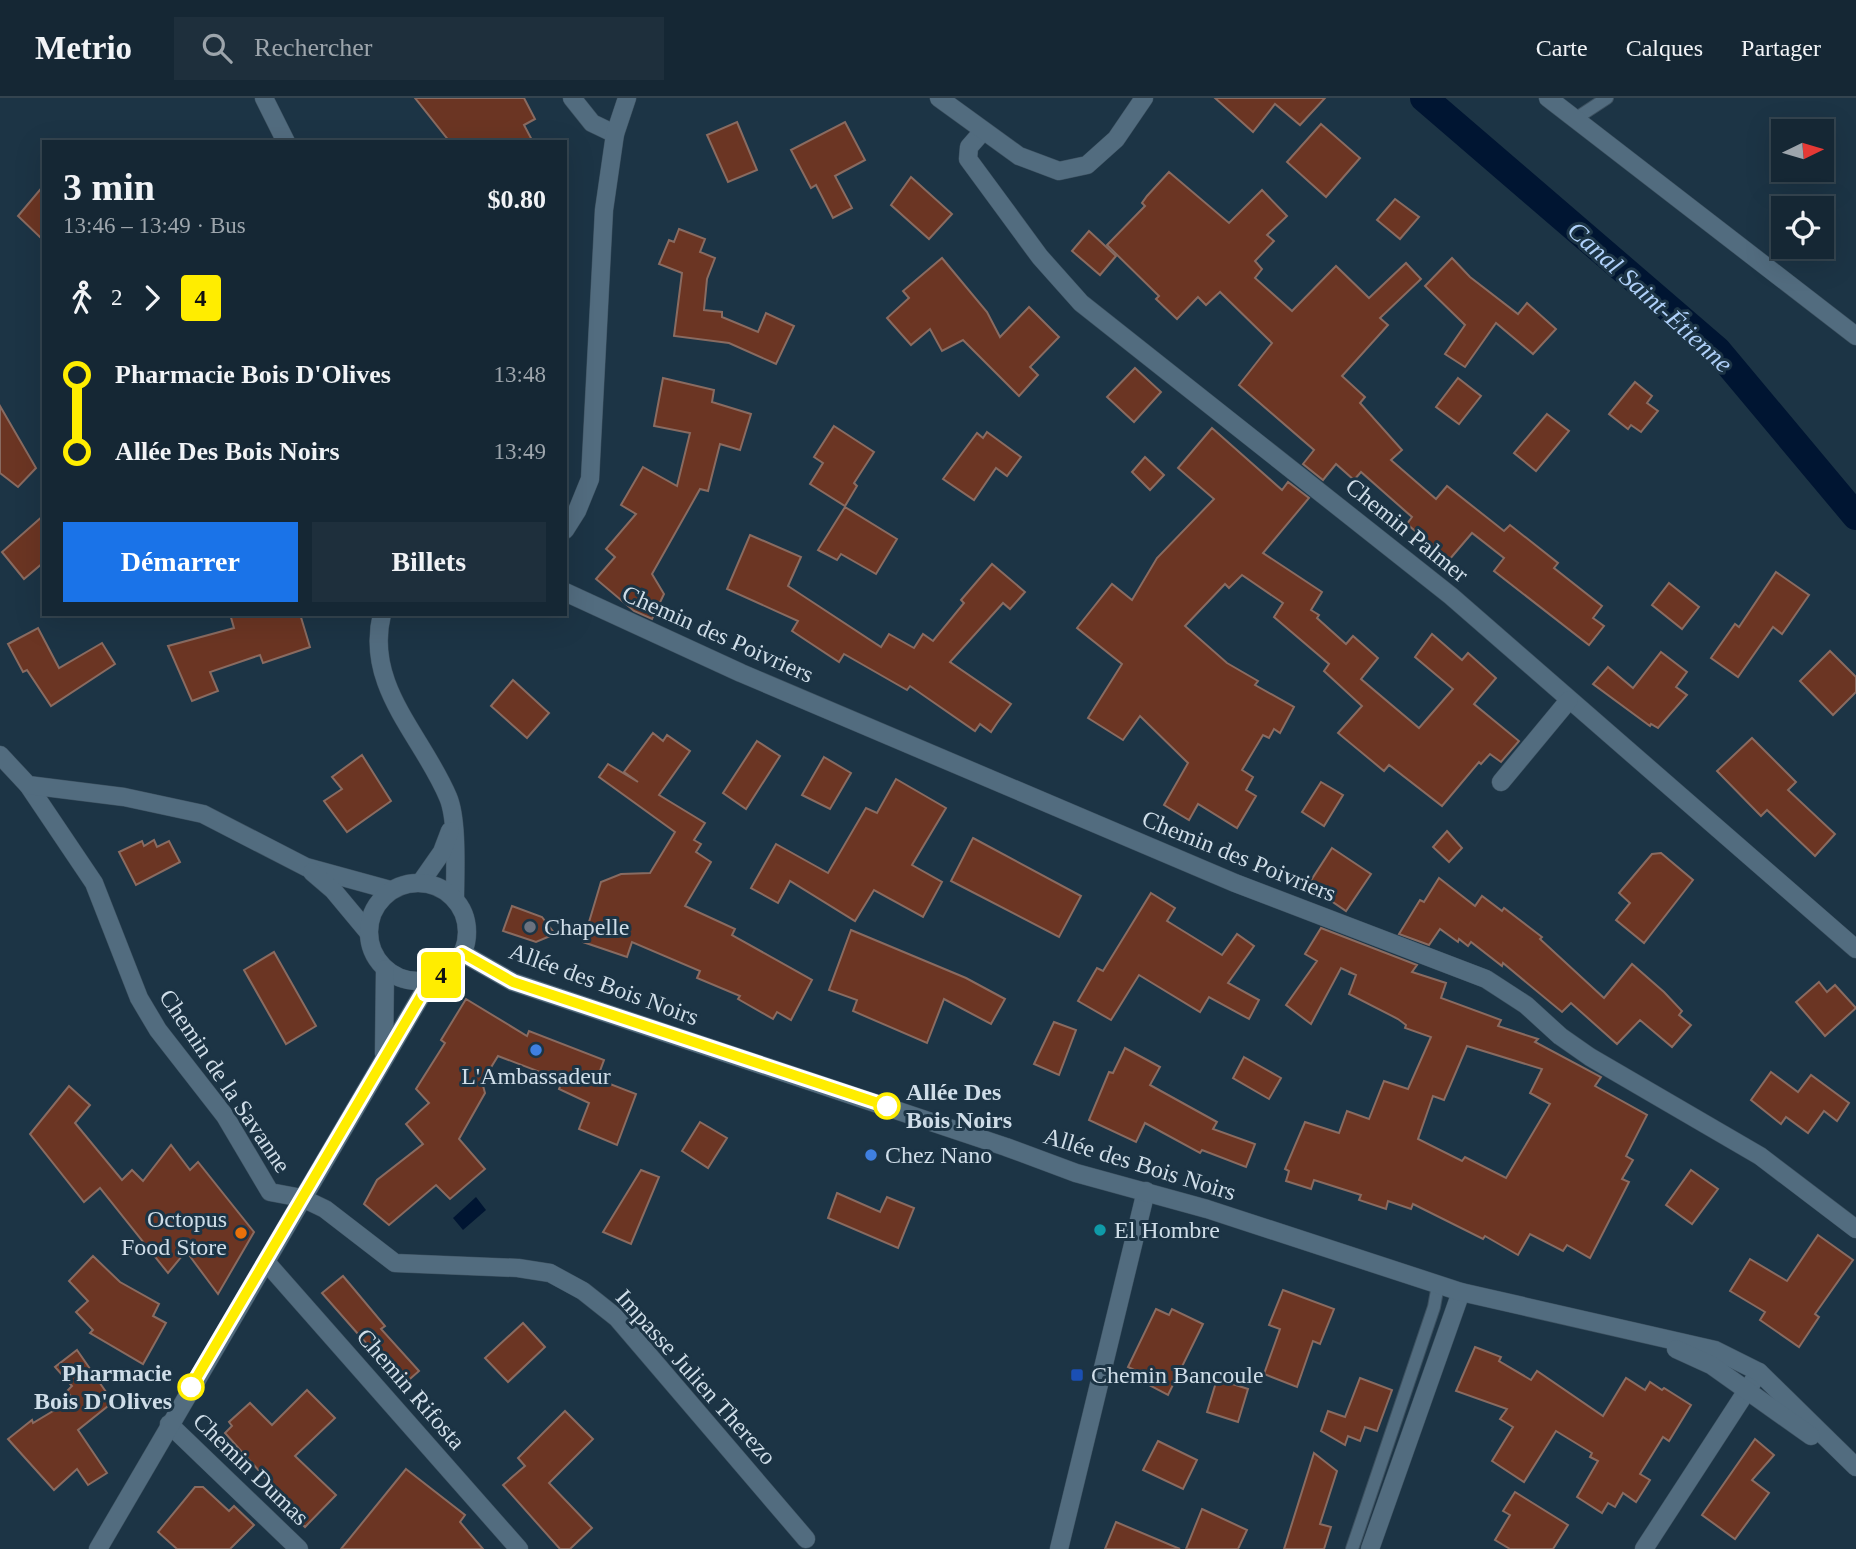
<!DOCTYPE html>
<html lang="fr">
<meta charset="utf-8">
<style>
body{margin:0;font-family:"Times New Roman",serif;background:#1e2f3c;color:#f1f3f6;height:100vh;display:flex;flex-direction:column;font-size:26px;white-space:nowrap}
*{box-sizing:border-box;margin:0}
p{font-size:23px;color:#9da5ac}
.icon{flex:none;width:38px;height:38px;fill:none;stroke:currentColor;stroke-width:2;stroke-linecap:round;stroke-linejoin:round}
.map{position:relative;flex:1;overflow:hidden}
.sheet{position:absolute;left:42px;top:42px;width:525px;height:476px;display:flex;flex-direction:column;background:#152734;border-radius:0px;box-shadow:0 7px 28px #0002,0 0 0 2px #34444f}
.sheet>*{flex:none}
.badge{padding:0 14px;border-radius:5px;font-size:24px;line-height:46px}
.needle{width:46px;rotate:85deg}
.tools{position:absolute;left:1771px;top:21px;display:grid;gap:14px}
.tools a{display:grid;place-items:center;width:63px;height:63px;border-radius:0px;background:#152734;box-shadow:0 7px 28px #0002,0 0 0 2px #34444f;font-size:35px}
.map>.badge{position:absolute;translate:-50% -50%;box-shadow:0 0 0 4px #fff}
.legs{display:flex;align-items:center;gap:10px;height:77px;padding:0 21px;font-size:23px}
.legs p{margin-inline-start:auto}
.overview{display:flex;align-items:center;justify-content:space-between;height:119px;padding:0 21px}
h1{font-size:38px;font-weight:700;line-height:52px}
.cta{display:flex;gap:14px;margin-top:auto;padding:14px 21px}
.cta a{flex:1;height:80px;border-radius:0px;background:#1a73e8;color:#fff;font-size:28px;font-weight:700;line-height:80px;text-align:center}
.cta a+a{background:#1e2f3c;color:#f1f3f6}
ul{padding:0 21px;list-style:none}
li{display:flex;align-items:center;gap:24px;height:77px;font-size:26px}
li i{display:grid;place-items:center;width:10px;height:100%;margin:0 9px;background:currentColor}
li i::after{content:'';width:18px;height:18px;margin:-9px;border:5px solid;border-radius:50%;background:#152734}
li p{margin-inline-start:auto}
li:first-child i{background:linear-gradient(#0000 50%,currentColor 0)}
li:last-child i{background:linear-gradient(currentColor 50%,#0000 0)}
header{display:flex;align-items:center;gap:42px;box-sizing:border-box;height:98px;padding:0 35px;background:#152734;border-bottom:2px solid #34444f}
header strong{font-size:33px}
nav{display:flex;gap:38px;margin-inline-start:auto;font-size:24px}
.search{width:490px;height:63px;background:#1e2f3c;display:flex;align-items:center;gap:18px;box-sizing:border-box;padding:0 24px;border-radius:0px;color:#9da5ac;font-size:26px}
.map>svg:first-child{display:block}
.water{fill:#001532}
.lines{fill:none;stroke-linecap:round;stroke-linejoin:round}
.canal{stroke:#001532;stroke-width:28}
.building{fill:#6b3523;stroke:#896b61;stroke-width:2;fill-rule:evenodd}
.lane-casing{stroke:#3d5160;stroke-width:14}
.street-casing{stroke:#3d5160;stroke-width:19}
.secondary-casing{stroke:#3d5160;stroke-width:19}
.lane{stroke:#526c7f;stroke-width:12}
.street{stroke:#526c7f;stroke-width:18}
.secondary{stroke:#526c7f;stroke-width:18}
.line-1-casing{stroke:#fff;stroke-width:16}
.line-1{stroke:#ffed00;stroke-width:10}
.worship-dot{fill:#6b7280;stroke:#1c3445;stroke-width:2.5}
.shop-dot{fill:#3f7fe0;stroke:#1c3445;stroke-width:2.5}
.stop-1-dot{fill:#fff;stroke:#ffed00;stroke-width:3.5}
.culture-dot{fill:#0f9aa8;stroke:#1c3445;stroke-width:2.5}
.food-dot{fill:#e8710a;stroke:#1c3445;stroke-width:2.5}
.transit-dot{fill:#1a4fb4;stroke:#1c3445;stroke-width:2.5}
.labels{text-anchor:middle;dominant-baseline:central;stroke-width:6;stroke-linejoin:round;paint-order:stroke}
.street-label{font-size:24px;fill:#cfdde8;stroke:#1c3445}
.poi-label{font-size:24px;fill:#cfdde8;stroke:#1c3445;text-anchor:start}
.stop-label{font-size:24px;font-weight:bold;fill:#cfdde8;stroke:#1c3445;text-anchor:start}
.water-label{font-size:26px;font-style:italic;fill:#b0d1fa;stroke:#1c3445}
</style>
<header>
<strong>Metrio</strong>
<div class="search"><svg class="icon" aria-label="search" viewBox="0 0 24 24"><circle cx="10" cy="10" r="6"/><path d="M15 15l6 6"/></svg>Rechercher</div>
<nav><a>Carte</a><a>Calques</a><a>Partager</a></nav>
</header>
<div class="map">
<svg width="1856" height="1451" viewBox="0 0 1856 1451">
<rect width="100%" height="100%" fill="#1c3445"/>
<polygon class="water" points="476,1099 486,1112 463,1132 453,1120"/>
<g class="lines">
<polyline class="canal" points="1424,0 1717,252 1856,418"/>
</g>
<g class="building">
<polygon points="415,0 524,0 535,21 524,27 533,44 450,44"/>
<polygon points="1215,0 1325,0 1300,27 1275,6 1253,34"/>
<polygon points="737,24 757,72 728,84 707,37"/>
<polygon points="845,24 865,62 835,78 852,110 833,120 816,87 811,90 791,52"/>
<polygon points="1321,26 1360,60 1326,99 1287,64"/>
<polygon points="1169,74 1229,125 1262,92 1287,118 1267,137 1274,143 1255,163 1262,171 1255,180 1292,213 1336,168 1369,200 1406,165 1421,181 1380,220 1388,227 1342,278 1365,299 1360,305 1402,352 1391,362 1436,401 1447,388 1504,433 1510,427 1558,465 1554,470 1602,508 1593,520 1604,528 1589,547 1494,473 1504,460 1472,435 1449,462 1407,426 1412,419 1361,374 1354,382 1336,366 1323,382 1303,366 1314,352 1239,287 1272,245 1220,194 1206,207 1198,199 1177,221 1156,201 1159,198 1107,147 1145,108 1142,105 1147,98"/>
<polygon points="911,79 952,116 929,141 891,107"/>
<polygon points="44,87 44,143 18,118"/>
<polygon points="1395,101 1419,119 1400,141 1377,122"/>
<polygon points="679,131 705,141 700,154 715,160 707,181 704,212 722,214 722,219 758,234 766,215 794,228 776,266 729,245 674,238 682,175 659,166 669,142 674,144"/>
<polygon points="1089,133 1116,158 1100,177 1072,153"/>
<polygon points="942,160 987,214 1000,239 1029,209 1059,239 1030,269 1038,277 1019,298 963,242 942,253 930,231 911,247 887,220 909,200 903,193"/>
<polygon points="1452,160 1470,179 1518,216 1527,205 1556,231 1533,256 1496,225 1465,269 1445,256 1465,227 1425,188"/>
<polygon points="1135,270 1161,294 1134,324 1107,299"/>
<polygon points="663,280 714,292 712,304 751,316 740,352 720,346 708,393 700,391 652,476 664,496 652,521 634,513 596,481 615,459 606,451 636,416 621,407 643,369 677,388 690,335 654,328"/>
<polygon points="1458,280 1481,298 1459,326 1436,309"/>
<polygon points="1635,284 1652,298 1647,305 1658,313 1641,334 1631,327 1628,331 1609,316"/>
<polygon points="0,308 36,370 18,389 0,375"/>
<polygon points="1547,316 1569,333 1536,373 1514,355"/>
<polygon points="834,328 874,354 854,385 857,388 845,408 810,386 823,365 814,359"/>
<polygon points="1212,330 1282,392 1288,384 1309,400 1263,455 1322,494 1311,512 1319,517 1317,520 1346,546 1353,538 1378,560 1361,581 1419,630 1453,591 1415,559 1432,536 1462,562 1468,555 1496,580 1474,606 1519,643 1501,664 1490,656 1481,666 1479,664 1442,708 1389,667 1384,673 1338,635 1362,608 1324,573 1329,566 1274,519 1283,505 1242,477 1229,490 1225,486 1185,528 1227,565 1258,583 1255,587 1294,609 1280,635 1274,631 1269,640 1263,637 1242,672 1253,679 1246,692 1256,698 1237,730 1198,706 1189,722 1164,707 1188,665 1140,618 1123,642 1088,620 1122,566 1077,530 1112,486 1132,502 1157,460 1214,401 1178,370"/>
<polygon points="987,334 1021,359 1007,378 996,370 974,402 943,381 977,335 983,340"/>
<polygon points="1145,359 1164,377 1150,392 1132,374"/>
<polygon points="845,409 897,441 876,476 841,456 837,462 818,452"/>
<polygon points="44,417 44,464 24,481 2,454"/>
<polygon points="750,437 801,459 788,488 881,549 889,536 914,550 923,536 933,543 964,505 961,502 992,466 1025,494 1010,511 1003,505 950,564 1011,606 997,625 991,634 980,626 975,633 910,588 907,592 844,556 839,564 792,533 798,523 727,491"/>
<polygon points="1776,474 1809,497 1782,536 1773,529 1738,579 1711,560 1735,526 1739,529"/>
<polygon points="1669,485 1699,509 1682,531 1652,507"/>
<polygon points="230,516 300,516 310,549 263,565 260,557 210,574 218,593 192,603 168,548 234,530"/>
<polygon points="38,530 59,570 102,545 115,566 51,608 27,572 23,574 8,546"/>
<polygon points="1830,553 1856,579 1856,594 1833,617 1800,583"/>
<polygon points="1661,554 1687,574 1676,589 1687,597 1658,630 1651,626 1650,628 1593,586 1608,569 1633,590"/>
<polygon points="513,582 549,615 527,640 491,608"/>
<polygon points="653,635 663,643 667,637 690,653 659,697 705,725 694,742 701,746 696,754 711,764 685,808 735,831 732,837 812,882 791,922 777,914 773,921 738,901 740,898 697,880 700,873 632,844 627,859 583,844 601,784 621,776 650,775 675,734 599,679 608,666 638,684 624,674"/>
<polygon points="1752,640 1796,684 1788,692 1835,736 1815,758 1767,712 1761,718 1717,673"/>
<polygon points="757,643 780,658 746,711 723,695"/>
<polygon points="362,657 391,703 347,734 324,703 342,691 332,679"/>
<polygon points="824,659 851,675 830,711 802,697"/>
<polygon points="896,681 946,710 912,767 942,784 923,819 874,792 855,823 790,783 778,805 751,790 776,746 828,775 866,710 877,715"/>
<polygon points="1321,684 1343,697 1324,728 1302,714"/>
<polygon points="1447,733 1462,750 1449,764 1433,749"/>
<polygon points="973,740 1081,798 1059,839 951,783"/>
<polygon points="154,742 157,749 169,743 180,764 136,787 119,754 142,743 144,748"/>
<polygon points="1332,750 1371,776 1346,813 1308,787"/>
<polygon points="1661,755 1693,782 1644,845 1616,822 1630,805 1619,795 1652,756"/>
<polygon points="1439,780 1475,808 1482,798 1502,813 1504,810 1542,839 1540,841 1604,900 1632,866 1664,894 1682,913 1679,917 1691,927 1672,949 1640,922 1617,946 1571,905 1562,914 1503,865 1502,868 1471,844 1468,848 1459,841 1458,844 1440,831 1429,847 1399,836 1420,802 1424,804"/>
<polygon points="1151,795 1175,810 1167,823 1222,857 1237,836 1254,848 1228,885 1259,902 1249,921 1209,899 1200,914 1139,877 1111,922 1078,903 1097,870 1103,873"/>
<polygon points="512,808 542,819 555,836 536,844 503,833"/>
<path d="M1321,830L1417,867L1412,874L1446,885L1441,900L1501,922L1498,928L1538,941L1535,944L1601,979L1595,988L1647,1017L1626,1058L1633,1062L1622,1081L1629,1084L1590,1160L1567,1147L1563,1153L1530,1136L1518,1157L1485,1138L1483,1141L1413,1106L1411,1111L1388,1103L1386,1111L1359,1102L1361,1097L1314,1082L1311,1091L1286,1083L1289,1073L1285,1071L1305,1024L1339,1035L1347,1013L1369,1021L1384,983L1408,991L1431,939L1405,930L1406,927L1398,921L1349,896L1356,877L1341,870L1311,926L1286,907L1317,863L1305,856ZM1467,948L1542,971L1530,995L1550,1006L1506,1080L1465,1059L1462,1063L1418,1041L1433,998L1444,1002Z"/>
<polygon points="851,832 966,880 1005,901 991,926 944,901 927,945 853,913 857,902 829,892"/>
<polygon points="274,854 316,928 286,946 244,872"/>
<polygon points="1819,884 1827,894 1835,887 1856,910 1825,938 1796,904"/>
<polygon points="466,901 527,938 529,933 604,962 597,981 636,996 617,1047 579,1031 589,1005 559,991 561,986 547,981 548,977 498,958 482,984 485,995 459,1041 485,1071 450,1101 436,1087 389,1127 364,1106 377,1082 423,1046 406,1026 429,1005 416,991 445,945 441,942"/>
<polygon points="1054,924 1076,932 1059,977 1034,966"/>
<polygon points="1125,950 1160,969 1150,987 1217,1024 1213,1031 1255,1046 1246,1069 1202,1052 1200,1055 1145,1025 1136,1044 1089,1022 1109,974 1113,975"/>
<polygon points="1244,959 1281,980 1269,1001 1233,980"/>
<polygon points="1771,974 1798,994 1811,977 1849,1005 1837,1023 1824,1013 1808,1035 1786,1019 1781,1026 1751,1002"/>
<polygon points="69,988 90,1007 75,1025 122,1082 132,1072 143,1083 171,1047 190,1072 198,1064 254,1134 218,1196 186,1153 168,1175 100,1090 84,1104 30,1036"/>
<polygon points="700,1024 727,1040 708,1070 682,1053"/>
<polygon points="641,1072 659,1079 631,1146 603,1134"/>
<polygon points="1691,1072 1718,1091 1692,1126 1666,1107"/>
<polygon points="837,1095 880,1114 887,1099 914,1110 898,1150 828,1120"/>
<polygon points="1818,1137 1853,1162 1815,1216 1819,1219 1799,1249 1760,1222 1765,1214 1730,1193 1750,1161 1787,1183"/>
<polygon points="93,1158 120,1184 159,1206 153,1218 166,1225 143,1266 90,1235 93,1232 76,1214 88,1203 69,1183"/>
<polygon points="343,1178 385,1228 381,1231 419,1273 403,1287 322,1195"/>
<polygon points="1283,1192 1334,1211 1320,1246 1313,1243 1297,1289 1264,1276 1280,1231 1269,1227"/>
<polygon points="1156,1211 1169,1217 1172,1211 1203,1226 1168,1297 1145,1285 1149,1279 1128,1269"/>
<polygon points="523,1225 545,1249 508,1284 485,1260"/>
<polygon points="1475,1249 1501,1259 1499,1263 1531,1282 1537,1273 1603,1318 1626,1280 1645,1292 1650,1284 1662,1292 1664,1290 1691,1307 1669,1343 1663,1339 1640,1376 1650,1382 1636,1404 1623,1395 1615,1409 1608,1405 1602,1415 1577,1399 1598,1363 1590,1359 1592,1355 1556,1333 1524,1384 1492,1363 1513,1329 1500,1321 1507,1311 1456,1293"/>
<polygon points="77,1252 113,1304 78,1332 107,1375 88,1387 77,1371 54,1392 8,1341 32,1322 33,1325 73,1301 67,1293 72,1288 55,1269"/>
<polygon points="1360,1280 1392,1292 1377,1333 1365,1329 1360,1343 1348,1338 1345,1347 1321,1333 1328,1313 1345,1319"/>
<polygon points="1217,1281 1248,1291 1238,1324 1207,1314"/>
<polygon points="307,1292 335,1320 295,1358 336,1397 305,1429 274,1400 279,1395 225,1335 232,1328 229,1324 250,1305 272,1327"/>
<polygon points="565,1313 593,1341 549,1385 592,1430 570,1451 560,1451 503,1387 525,1368 518,1360"/>
<polygon points="1755,1341 1774,1357 1752,1382 1769,1395 1735,1441 1702,1417"/>
<polygon points="1158,1343 1197,1362 1183,1391 1143,1372"/>
<polygon points="1314,1355 1337,1373 1320,1426 1331,1429 1324,1451 1284,1451"/>
<polygon points="406,1371 465,1417 460,1424 483,1451 341,1451"/>
<polygon points="195,1389 203,1389 229,1413 234,1408 254,1427 230,1451 177,1451 158,1434"/>
<polygon points="1515,1394 1568,1427 1553,1451 1510,1451 1495,1442 1510,1417 1503,1413"/>
<polygon points="1202,1411 1247,1432 1238,1451 1186,1451"/>
<polygon points="1116,1424 1180,1451 1105,1451"/>
</g>
<g class="lines">
<g class="lane-casing">
<g id="lane">
<polyline points="1575,21 1607,0"/>
<polyline points="1352,1451 1434,1209 1438,1187"/>
</g>
</g>
<g class="street-casing">
<g id="street">
<polyline points="264,0 286,44"/>
<polyline points="572,0 592,25 615,36"/>
<polyline points="983,33 969,49 968,61 1040,159 1081,205 1451,498 1856,851"/>
<polyline points="565,494 741,575 1235,785 1486,881 1526,907 1560,938 1590,959 1760,1058 1856,1131"/>
<polyline points="1501,684 1569,602"/>
<polyline points="28,687 94,785 139,900 158,932 225,1018 270,1094 302,1100 325,1111 395,1165 518,1170 550,1175 583,1193 617,1220 806,1441"/>
<polyline points="266,1164 519,1451"/>
<polyline points="169,1326 299,1451"/>
<polyline points="1059,1451 1146,1093"/>
<polyline points="1370,1451 1461,1194"/>
<polyline points="1644,1451 1759,1274"/>
</g>
</g>
<g class="secondary-casing">
<g id="secondary">
<polyline points="939,0 1019,58 1059,73 1087,67 1116,41 1144,0"/>
<polyline points="1548,0 1856,238"/>
<polyline points="565,432 577,413 590,381 604,112 615,36 627,0"/>
<path d="M382,516C364,588 422,637 448,699C458,722 455,776 455,801"/>
<polyline points="0,657 28,687 124,699 203,716 306,769 390,792"/>
<polyline points="312,774 333,792 368,834"/>
<polyline points="421,784 442,754 450,733"/>
<circle cx="418" cy="834" r="49"/>
<polyline points="462,855 513,884 1006,1049 1076,1075 1207,1111 1461,1194 1715,1252 1759,1274 1856,1369"/>
<polyline points="384,956 385,871"/>
<polyline points="1676,1251 1711,1267 1811,1338"/>
<polyline points="98,1451 431,881"/>
</g>
</g>
<use href="#lane" class="lane"/>
<use href="#street" class="street"/>
<use href="#secondary" class="secondary"/>
</g>
<g class="lines">
<g class="line-1-casing">
<polyline id="line-1" points="191,1289 431,881 454,867 462,855 513,884 887,1008"/>
</g>
<use href="#line-1" class="line-1"/>
</g>
<circle class="worship-dot" cx="530" cy="829" r="7"/>
<g class="shop-dot">
<circle cx="536" cy="952" r="7"/>
<circle cx="871" cy="1057" r="7"/>
</g>
<g class="stop-1-dot">
<circle cx="887" cy="1008" r="12"/>
<circle cx="191" cy="1289" r="12"/>
</g>
<circle class="culture-dot" cx="1100" cy="1132" r="7"/>
<circle class="food-dot" cx="241" cy="1135" r="7"/>
<rect class="transit-dot" x="1070" y="1270" width="14" height="14" rx="3.5"/>
<g class="labels">
<g class="street-label">
<text transform="translate(1407 432) rotate(39)">Chemin Palmer</text>
<text transform="translate(718 536) rotate(24)">Chemin des Poivriers</text>
<text transform="translate(1239 758) rotate(22)">Chemin des Poivriers</text>
<text transform="translate(604 886) rotate(20)">Allée des Bois Noirs</text>
<text transform="translate(225 983) rotate(56)">Chemin de la Savanne</text>
<text transform="translate(1140 1066) rotate(17)">Allée des Bois Noirs</text>
<text transform="translate(696 1279) rotate(48)">Impasse Julien Therezo</text>
<text transform="translate(411 1291) rotate(49)">Chemin Rifosta</text>
<text transform="translate(251 1371) rotate(44)">Chemin Dumas</text>
</g>
<g class="poi-label">
<text x="544" y="829">Chapelle</text>
<text x="536" y="978" text-anchor="middle">L'Ambassadeur</text>
<text x="885" y="1057">Chez Nano</text>
<text x="227" y="1121" text-anchor="end">Octopus<tspan x="227" dy="28">Food Store</tspan></text>
<text x="1114" y="1132">El Hombre</text>
<text x="1091" y="1277">Chemin Bancoule</text>
</g>
<g class="stop-label">
<text x="906" y="994">Allée Des<tspan x="906" dy="28">Bois Noirs</tspan></text>
<text x="172" y="1275" text-anchor="end">Pharmacie<tspan x="172" dy="28">Bois D'Olives</tspan></text>
</g>
<g class="water-label">
<text transform="translate(1650 199) rotate(42)">Canal Saint-Étienne</text>
</g>
</g>
</svg>
<div class="tools">
<a><svg class="needle" viewBox="-14 -14 28 28"><path d="M0-13l5 13h-10z" fill="#e53935"/><path d="M0 13l5-13h-10z" fill="#9da5ac"/></svg></a>
<a><svg class="icon" aria-label="locate" viewBox="0 0 24 24"><circle cx="12" cy="12" r="6"/><path d="M12 2v4M12 18v4M2 12h4M18 12h4"/></svg></a>
</div>
<b class="badge" style="left:441px;top:877px;background:#ffed00;color:#111">4</b>
<section class="sheet">
<div class="overview"><div><h1>3 min</h1><p>13:46 – 13:49 · Bus</p></div><b>$0.80</b></div>
<div class="legs"><svg class="icon" aria-label="walk" viewBox="0 0 24 24"><circle cx="13" cy="4" r="2"/><path d="M13 8l-2 6 4 7M11 14l-3 7M7 12l3-4h3l4 4"/></svg>2<svg class="icon" aria-label="forward" viewBox="0 0 24 24"><path d="M9 5l7 7-7 7"/></svg><b class="badge" style="background:#ffed00;color:#111">4</b></div>
<ul>
<li><i style="color:#ffed00"></i><b>Pharmacie Bois D'Olives</b><p>13:48</p></li>
<li><i style="color:#ffed00"></i><b>Allée Des Bois Noirs</b><p>13:49</p></li>
</ul>
<div class="cta"><a>Démarrer</a><a>Billets</a></div>
</section>
</div>
